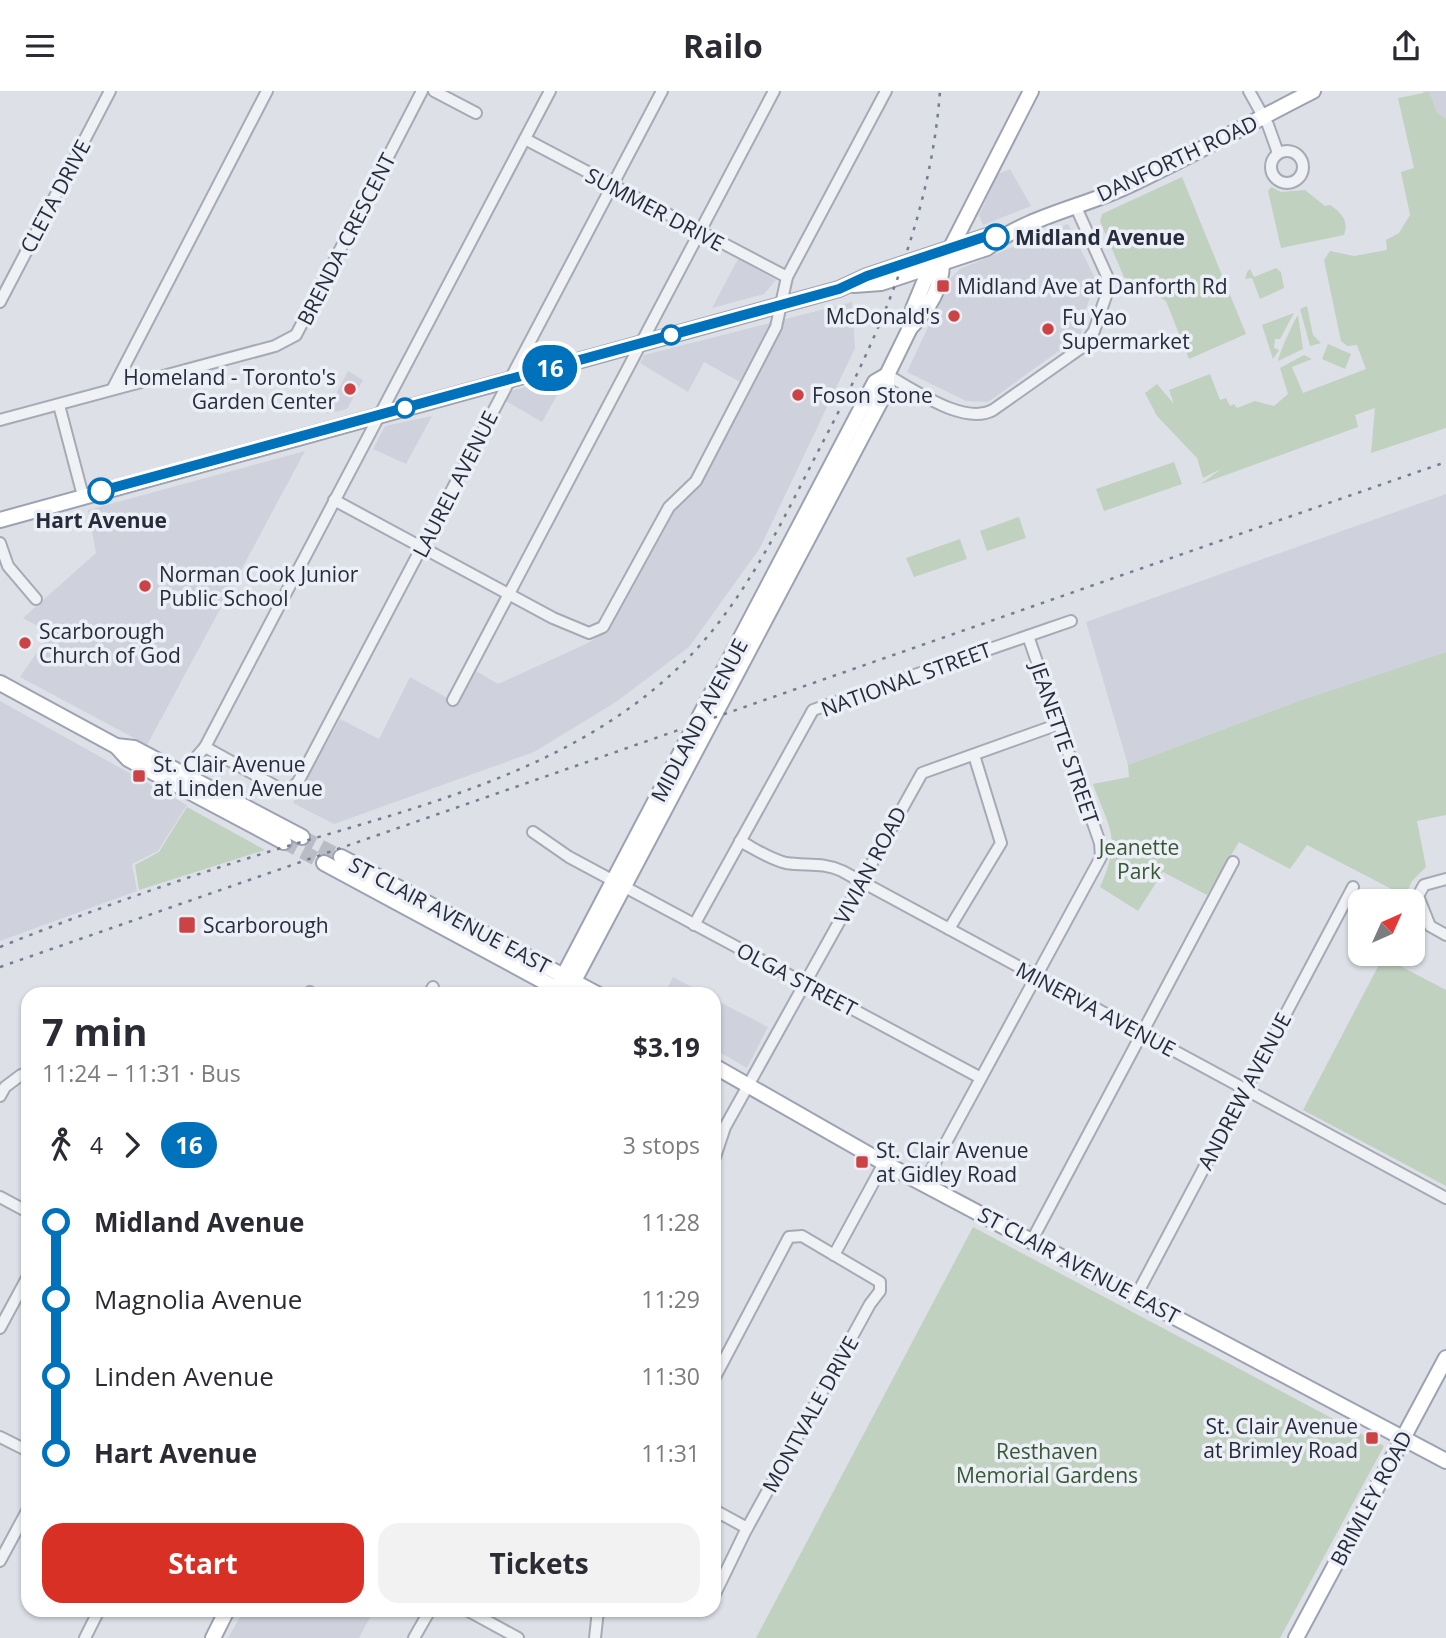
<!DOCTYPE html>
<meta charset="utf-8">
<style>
body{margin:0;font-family:"Open Sans",sans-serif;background:#f2f2f3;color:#2b2b33;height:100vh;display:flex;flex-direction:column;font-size:26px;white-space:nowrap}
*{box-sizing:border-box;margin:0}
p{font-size:23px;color:#7c7c81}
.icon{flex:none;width:38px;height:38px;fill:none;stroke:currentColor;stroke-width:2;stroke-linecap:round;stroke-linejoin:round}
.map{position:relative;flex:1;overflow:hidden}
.side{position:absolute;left:21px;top:896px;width:700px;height:630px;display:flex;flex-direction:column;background:#fff;border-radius:21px;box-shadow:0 2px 5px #0004}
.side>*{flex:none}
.badge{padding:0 14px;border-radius:23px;font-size:24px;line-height:46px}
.needle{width:46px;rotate:45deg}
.buttons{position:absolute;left:1348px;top:798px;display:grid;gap:14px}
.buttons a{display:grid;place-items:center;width:77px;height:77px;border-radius:14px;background:#fff;box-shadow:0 2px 5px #0004;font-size:35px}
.map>.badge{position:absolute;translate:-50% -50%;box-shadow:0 0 0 4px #fff}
.legs{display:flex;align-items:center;gap:10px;height:77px;padding:0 21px;font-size:23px}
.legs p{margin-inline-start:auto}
.overview{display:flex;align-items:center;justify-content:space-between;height:119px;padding:0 21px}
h1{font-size:38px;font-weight:700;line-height:52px}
.cta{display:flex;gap:14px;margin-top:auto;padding:14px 21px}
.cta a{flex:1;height:80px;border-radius:21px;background:#d93025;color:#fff;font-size:28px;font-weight:700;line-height:80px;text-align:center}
.cta a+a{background:#f2f2f3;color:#2b2b33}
ul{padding:0 21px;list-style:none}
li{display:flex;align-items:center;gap:24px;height:77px;font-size:26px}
li i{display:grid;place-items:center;width:10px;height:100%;margin:0 9px;background:currentColor}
li i::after{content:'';width:18px;height:18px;margin:-9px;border:5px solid;border-radius:50%;background:#fff}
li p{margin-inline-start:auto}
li:first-child i{background:linear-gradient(#0000 50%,currentColor 0)}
li:last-child i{background:linear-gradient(currentColor 50%,#0000 0)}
header{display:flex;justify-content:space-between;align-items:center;height:91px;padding:0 21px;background:#fff;font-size:32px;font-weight:700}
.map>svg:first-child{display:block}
.built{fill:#cfd2dc}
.green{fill:#c0d1bf}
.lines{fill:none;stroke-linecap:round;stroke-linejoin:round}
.major-tunnel{stroke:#b9bcc5;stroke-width:14;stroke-dasharray:14 7;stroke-linecap:butt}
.minor-casing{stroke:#a6aab4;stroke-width:14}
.major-casing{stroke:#9da2b2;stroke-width:18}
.minor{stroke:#f0f1f5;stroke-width:10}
.major{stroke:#fff;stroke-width:14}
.rail{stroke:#777d90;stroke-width:2.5;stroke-dasharray:3.5 7;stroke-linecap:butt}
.line-1-casing{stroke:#fff;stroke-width:16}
.line-1{stroke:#0072bc;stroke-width:10}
.stop-1-dot{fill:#fff;stroke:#0072bc;stroke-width:3.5}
.poi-dot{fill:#cb4344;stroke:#eceff5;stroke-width:2.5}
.labels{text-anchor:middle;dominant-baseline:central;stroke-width:7;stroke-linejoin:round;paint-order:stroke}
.street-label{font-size:21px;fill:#272c3d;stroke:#eceff5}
.stop-label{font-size:21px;font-weight:bold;fill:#272c3d;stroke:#eceff5;text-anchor:start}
.poi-label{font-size:21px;fill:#272c3d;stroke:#eceff5;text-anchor:start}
.park-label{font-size:21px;fill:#365835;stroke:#eceff5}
</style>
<header><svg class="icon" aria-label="menu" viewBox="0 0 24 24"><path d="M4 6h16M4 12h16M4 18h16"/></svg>Railo<svg class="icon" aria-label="share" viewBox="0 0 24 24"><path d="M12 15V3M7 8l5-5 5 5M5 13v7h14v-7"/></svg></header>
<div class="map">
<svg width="1446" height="1547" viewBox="0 0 1446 1547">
<rect width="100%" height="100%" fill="#dde0e7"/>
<g class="built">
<polygon points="1423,0 1446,0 1446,90 1432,90"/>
<polygon points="1010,78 1031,115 983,134 979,124 998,83"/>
<polygon points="1068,133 1096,189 1082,230 1081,244 988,311 966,310 907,281 951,187 960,178"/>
<polygon points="738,168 776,189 764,203 712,217"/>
<polygon points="852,211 855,257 760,457 689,556 616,611 534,661 334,733 293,712 340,628 379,648 410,586 458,613 476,580 498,593 588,552 609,538 674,416 695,400 749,296 704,271 688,301 640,272 644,264"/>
<polygon points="348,280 363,289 347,318 326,323"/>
<polygon points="568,285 542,331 504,309 510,300"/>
<polygon points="432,325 406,373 373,358 385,335"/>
<polygon points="305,360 147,654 20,586 50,542 23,527 96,462 88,419"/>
<polygon points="1446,403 1446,561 1296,611 1128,674 1086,531"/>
<polygon points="0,610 187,714 158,760 132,773 137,800 0,850"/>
<polygon points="673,886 705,903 664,903"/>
<polygon points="714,908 768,936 747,977 714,958"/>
<polygon points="244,1519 374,1519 359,1547 228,1547"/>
</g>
<g class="green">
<polygon points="1429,1 1437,22 1446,28 1446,337 1371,362 1375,317 1355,324 1358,336 1201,393 1221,378 1203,387 1197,367 1157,325 1145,302 1157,293 1174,313 1169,299 1210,283 1220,309 1226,307 1230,315 1234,313 1237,317 1255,310 1274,315 1288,303 1280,277 1304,264 1312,268 1292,276 1303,302 1366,278 1357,254 1347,255 1341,250 1324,169 1330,160 1354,165 1387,159 1386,149 1399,142 1410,124 1401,81 1414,77 1398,7"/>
<polygon points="1182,86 1246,243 1189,268 1166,210 1124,186 1100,130 1102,123"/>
<path d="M1271,96L1281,101L1305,99L1325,115L1330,114C1342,122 1349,130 1344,144L1281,157L1268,100Z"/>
<polygon points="1276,177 1281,181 1284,197 1260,208 1252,187 1245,188 1247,181 1250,178 1254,186"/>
<polygon points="1307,215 1313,244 1321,252 1310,255 1300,218"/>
<polygon points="1294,222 1280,248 1275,248 1274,257 1279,259 1273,268 1262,234"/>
<path d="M1298,224L1303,258L1278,270C1278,265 1294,229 1298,224Z"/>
<polygon points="1328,253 1351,263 1345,278 1322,268"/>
<polygon points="1174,371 1182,393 1104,420 1096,398"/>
<polygon points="1019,426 1026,447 987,460 980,440"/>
<polygon points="960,448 967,468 914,486 906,467"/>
<path d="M1446,561V724L1417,730L1426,776L1412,790L1405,805L1307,754L1290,778L1239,751L1207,804L1163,781L1138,820L1100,796C1122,747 1110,740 1093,693L1129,686L1128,674L1296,611Z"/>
<polygon points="187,716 265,759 139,799 135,774 159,761"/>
<polygon points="1383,866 1446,899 1446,1095 1303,1019"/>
<polygon points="973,1136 1384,1355 1280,1547 756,1547"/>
</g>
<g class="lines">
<g class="major-tunnel">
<polyline points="302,746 341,766"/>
<polyline points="284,751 324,772"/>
</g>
<g class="minor-casing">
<g id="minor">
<polyline points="434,0 476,22"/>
<polyline points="1249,0 1268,34 1278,62"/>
<polyline points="525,48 787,186"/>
<circle cx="1287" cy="76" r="16"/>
<polyline points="0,211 110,0"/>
<path d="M887,284C913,298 964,335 993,319L1081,257L1094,240L1107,202V185L1075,114"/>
<polyline points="113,297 267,0"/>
<polyline points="59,314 83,405"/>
<polyline points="0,329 275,255 296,244 422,0"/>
<polyline points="334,409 553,527 589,542 603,536 669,416 696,390 776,236 787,186 886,0"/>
<polyline points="0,452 8,475 36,508"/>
<polyline points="453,609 774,0"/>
<polyline points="205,656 277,696 290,699 298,691 662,0"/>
<polyline points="179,686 205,656 550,0"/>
<polyline points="533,741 569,766 979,986"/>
<path d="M740,750C755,758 769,768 786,772C806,775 823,771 842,780L1446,1107"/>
<polyline points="1446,788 1424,794 1418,805 1430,835 1446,844"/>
<polyline points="694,834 813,619 1071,530"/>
<polyline points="949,838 1001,752 974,664"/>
<polyline points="309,903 310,901"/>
<polyline points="429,903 433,896"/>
<polyline points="0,1005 5,996 21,984"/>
<polyline points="714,1069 725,1036 922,682 1059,633"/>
<polyline points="921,1091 930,1081 1101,766 1100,752 1028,545"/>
<polyline points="0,1106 28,1121"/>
<polyline points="1032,1149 1233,771"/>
<polyline points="834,1164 884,1072"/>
<polyline points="1136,1205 1353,796"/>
<polyline points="0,1237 28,1185"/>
<polyline points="714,1288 789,1146 802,1145 880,1191 880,1200 870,1213 745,1441 714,1505"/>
<polyline points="0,1346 28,1360"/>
<polyline points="714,1419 747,1437"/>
<polyline points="0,1470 28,1418"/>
<polyline points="467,1519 518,1547"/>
<polyline points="85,1547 99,1519"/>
<polyline points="414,1547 430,1519"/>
<polyline points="595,1547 598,1519"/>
</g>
</g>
<g class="major-casing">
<g id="major">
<path d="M854,194L881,192L987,157C1027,126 1079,117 1123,97C1188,67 1250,32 1313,0"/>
<path d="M910,237C927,220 941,198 942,174"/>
<polyline points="0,429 839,198 867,185 990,144 1000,147"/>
<polyline points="0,592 116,655 128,668 284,751"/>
<polyline points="116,655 134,657 302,746"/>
<polyline points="341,766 597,903"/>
<polyline points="324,772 563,901"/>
<polyline points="554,903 875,291 887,284"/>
<polyline points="567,903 887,298 887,284 910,237 913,218 925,189 942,174 1031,0"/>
<polyline points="714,975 884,1072 1446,1370"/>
<polyline points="213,1547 227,1519"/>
<polyline points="1296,1547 1446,1267"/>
</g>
</g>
<use href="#minor" class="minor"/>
<use href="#major" class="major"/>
<g class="rail">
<path d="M0,856C84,822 169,792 255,765C407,718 577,683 691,564C750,502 786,422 825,347C882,238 931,124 940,0"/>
<polyline points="0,876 1446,371"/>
</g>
</g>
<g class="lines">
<g class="line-1-casing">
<polyline id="line-1" points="101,400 839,198 867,185 990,144 996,146"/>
</g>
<use href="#line-1" class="line-1"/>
</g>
<g class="stop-1-dot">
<circle cx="996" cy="146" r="12"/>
<circle cx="671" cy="244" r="9"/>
<circle cx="405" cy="317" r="9"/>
<circle cx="101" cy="400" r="12"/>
</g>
<g class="poi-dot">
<rect x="936" y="188" width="14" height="14" rx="3.5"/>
<circle cx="954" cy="225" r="7"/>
<circle cx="1048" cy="238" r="7"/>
<circle cx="350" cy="298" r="7"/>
<circle cx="798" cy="304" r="7"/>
<circle cx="145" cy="495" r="7"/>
<circle cx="25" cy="552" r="7"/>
<rect x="132" y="678" width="14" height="14" rx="3.5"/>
<rect x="178" y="825" width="18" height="18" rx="3.5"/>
<rect x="855" y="1064" width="14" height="14" rx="3.5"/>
<rect x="1365" y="1340" width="14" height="14" rx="3.5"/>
</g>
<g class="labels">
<g class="street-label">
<text transform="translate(1177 67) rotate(-25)">DANFORTH ROAD</text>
<text transform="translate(55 105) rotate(-62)">CLETA DRIVE</text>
<text transform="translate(655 118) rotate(28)">SUMMER DRIVE</text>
<text transform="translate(346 148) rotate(-63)">BRENDA CRESCENT</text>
<text transform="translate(455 393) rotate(-63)">LAUREL AVENUE</text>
<text transform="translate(906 588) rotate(-20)">NATIONAL STREET</text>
<text transform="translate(699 629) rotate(-62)">MIDLAND AVENUE</text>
<text transform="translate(1065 652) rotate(71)">JEANETTE STREET</text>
<text transform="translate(870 774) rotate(-62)">VIVIAN ROAD</text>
<text transform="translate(450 824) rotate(28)">ST CLAIR AVENUE EAST</text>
<text transform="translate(797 888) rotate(28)">OLGA STREET</text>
<text transform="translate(1096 918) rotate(28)">MINERVA AVENUE</text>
<text transform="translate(1244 1000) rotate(-62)">ANDREW AVENUE</text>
<text transform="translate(1079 1174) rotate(28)">ST CLAIR AVENUE EAST</text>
<text transform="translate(810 1323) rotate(-61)">MONTVALE DRIVE</text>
<text transform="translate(1371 1407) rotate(-62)">BRIMLEY ROAD</text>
</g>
<g class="stop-label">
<text x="1015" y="146">Midland Avenue</text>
<text x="101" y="429" text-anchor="middle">Hart Avenue</text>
</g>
<g class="poi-label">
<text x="957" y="195">Midland Ave at Danforth Rd</text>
<text x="940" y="225" text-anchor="end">McDonald's</text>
<text x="1062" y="226">Fu Yao<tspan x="1062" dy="24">Supermarket</tspan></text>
<text x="336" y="286" text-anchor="end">Homeland - Toronto's<tspan x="336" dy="24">Garden Center</tspan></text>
<text x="812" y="304">Foson Stone</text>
<text x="159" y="483">Norman Cook Junior<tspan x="159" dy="24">Public School</tspan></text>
<text x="39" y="540">Scarborough<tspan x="39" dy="24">Church of God</tspan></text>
<text x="153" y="673">St. Clair Avenue<tspan x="153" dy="24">at Linden Avenue</tspan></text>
<text x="203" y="834">Scarborough</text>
<text x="876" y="1059">St. Clair Avenue<tspan x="876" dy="24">at Gidley Road</tspan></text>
<text x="1358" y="1335" text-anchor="end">St. Clair Avenue<tspan x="1358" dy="24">at Brimley Road</tspan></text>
</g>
<g class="park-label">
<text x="1139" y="756">Jeanette<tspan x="1139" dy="24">Park</tspan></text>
<text x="1047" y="1360">Resthaven<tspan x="1047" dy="24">Memorial Gardens</tspan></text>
</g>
</g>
</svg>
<div class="buttons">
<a><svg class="needle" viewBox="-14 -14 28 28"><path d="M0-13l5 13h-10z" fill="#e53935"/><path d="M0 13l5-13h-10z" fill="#7c7c81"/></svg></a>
</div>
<b class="badge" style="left:550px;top:277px;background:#0072bc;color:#fff">16</b>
<section class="side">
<div class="overview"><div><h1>7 min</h1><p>11:24 – 11:31 · Bus</p></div><b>$3.19</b></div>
<div class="legs"><svg class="icon" aria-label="walk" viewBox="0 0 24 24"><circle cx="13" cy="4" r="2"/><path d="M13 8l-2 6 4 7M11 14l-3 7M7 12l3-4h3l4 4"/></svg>4<svg class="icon" aria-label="forward" viewBox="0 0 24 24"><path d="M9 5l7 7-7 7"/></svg><b class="badge" style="background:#0072bc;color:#fff">16</b><p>3 stops</p></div>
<ul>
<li><i style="color:#0072bc"></i><b>Midland Avenue</b><p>11:28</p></li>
<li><i style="color:#0072bc"></i><span>Magnolia Avenue</span><p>11:29</p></li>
<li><i style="color:#0072bc"></i><span>Linden Avenue</span><p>11:30</p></li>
<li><i style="color:#0072bc"></i><b>Hart Avenue</b><p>11:31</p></li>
</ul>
<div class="cta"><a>Start</a><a>Tickets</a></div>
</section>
</div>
